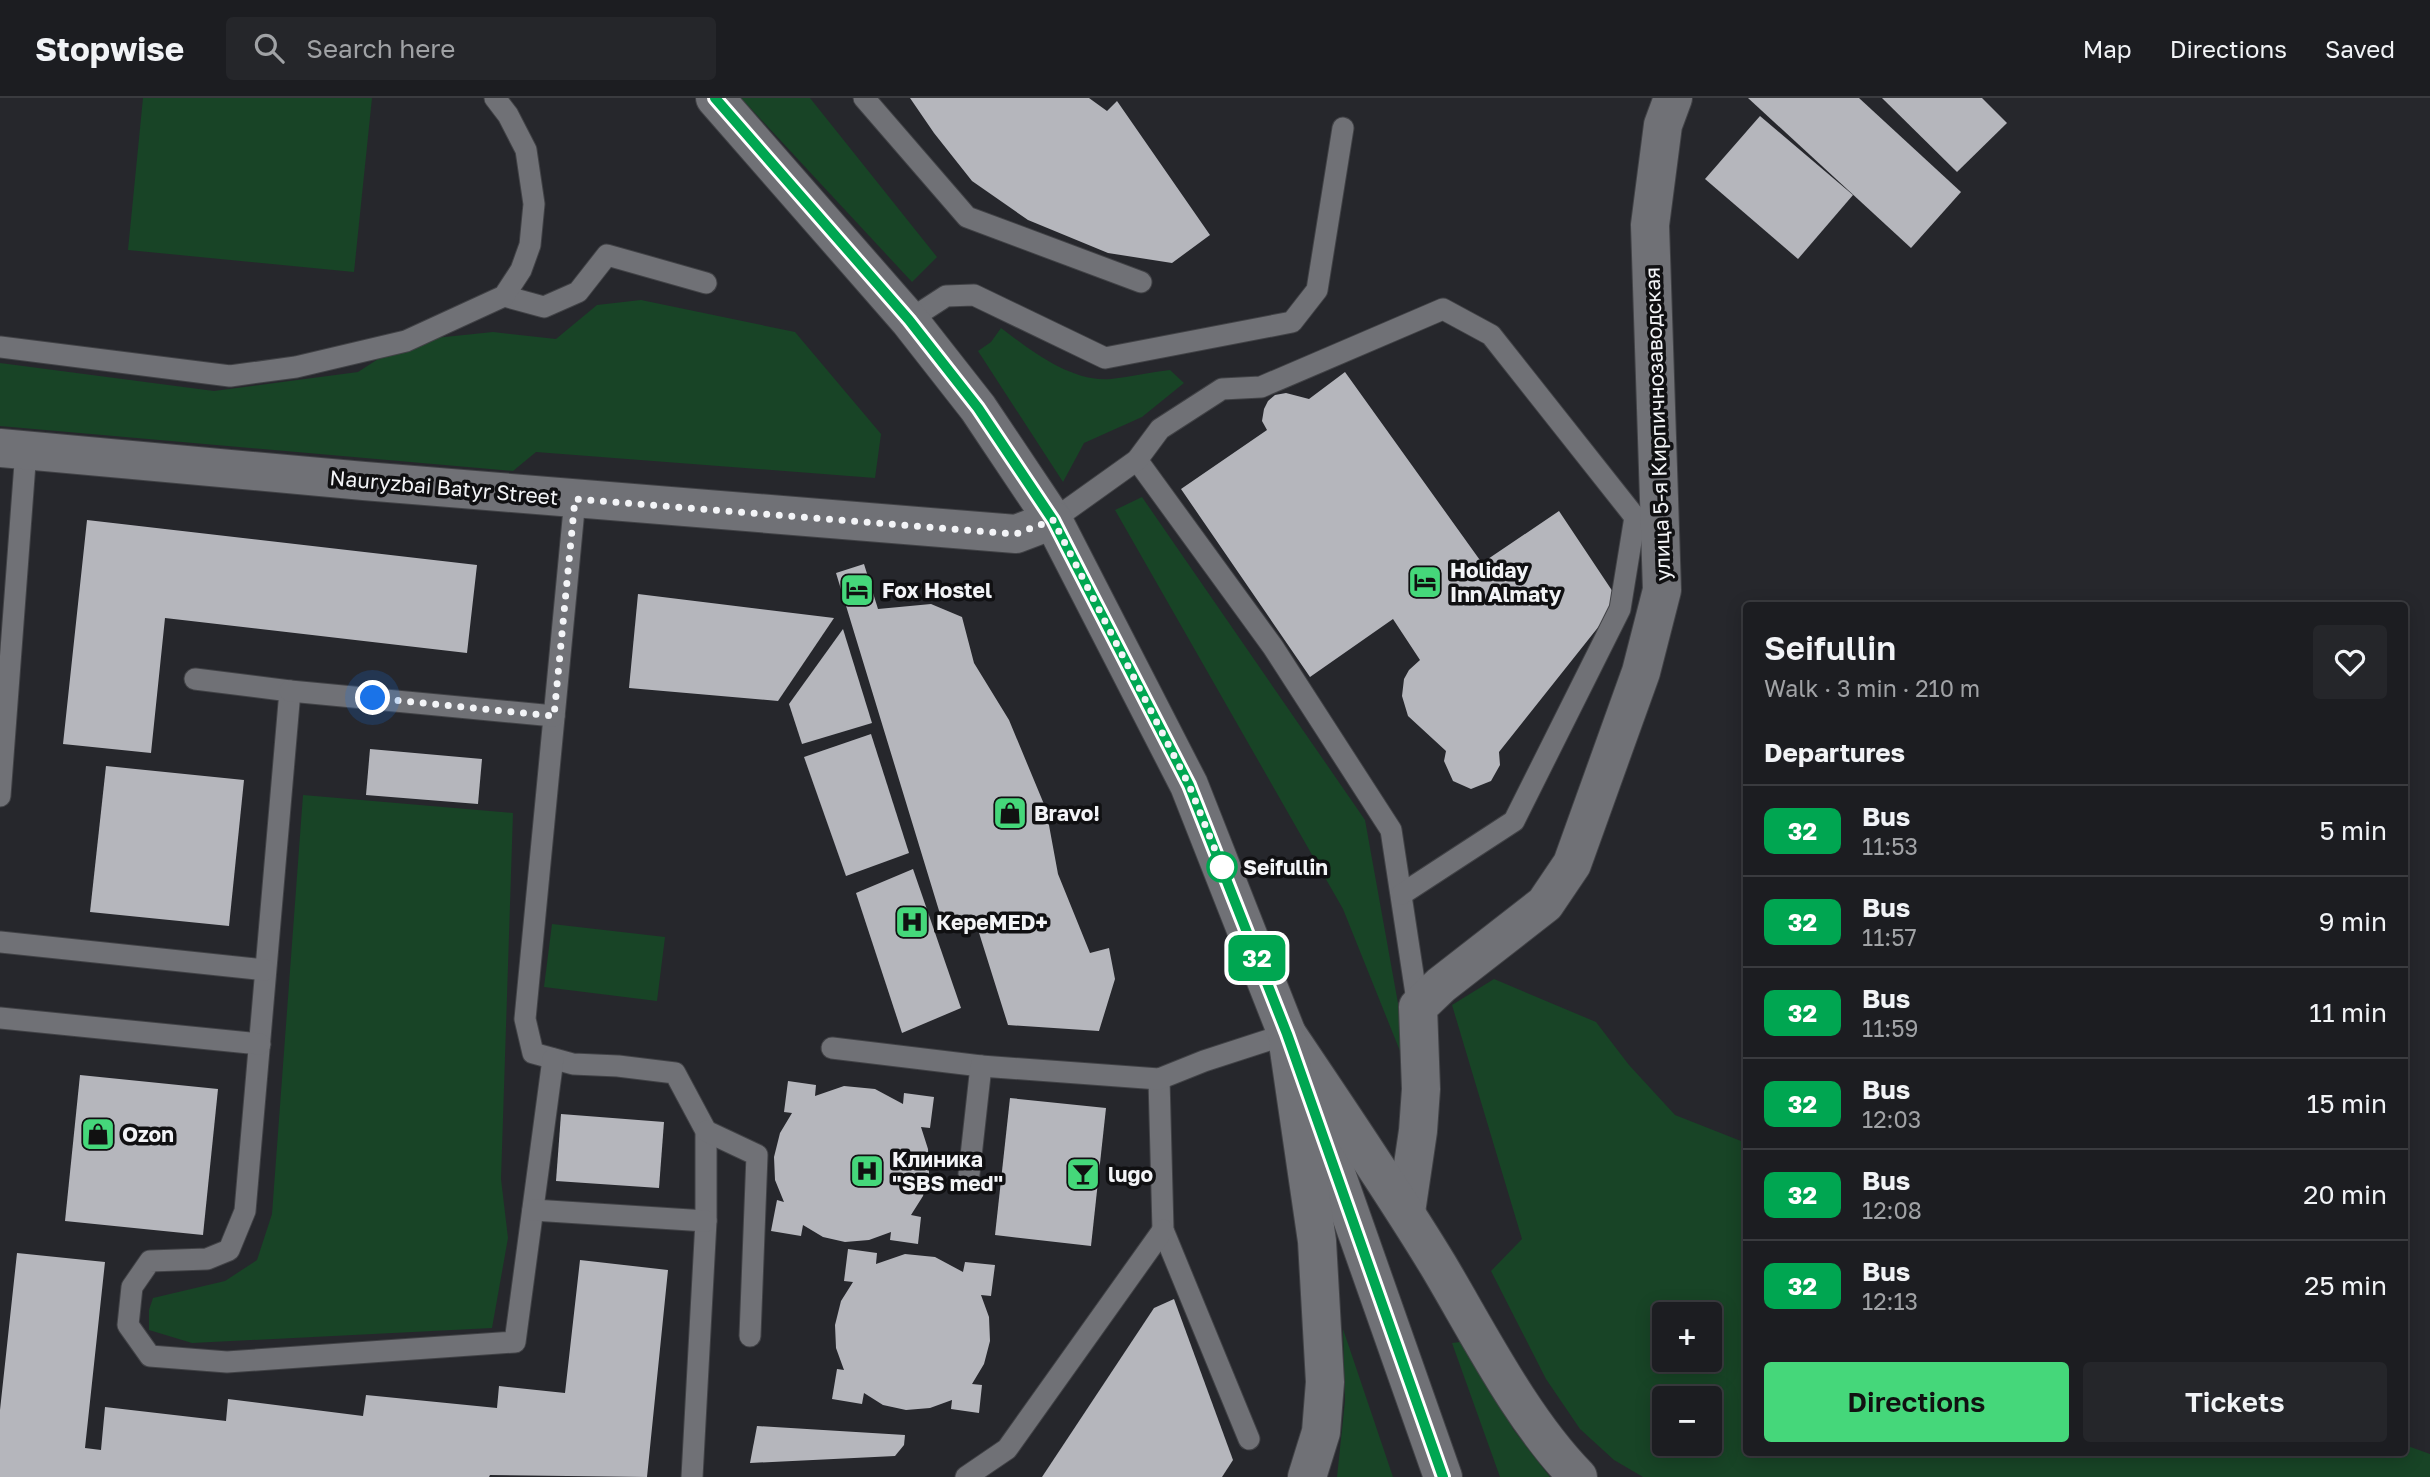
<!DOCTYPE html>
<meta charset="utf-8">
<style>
body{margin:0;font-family:"Golos Text",sans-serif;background:#25262a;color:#f1f3f6;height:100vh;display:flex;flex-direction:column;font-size:26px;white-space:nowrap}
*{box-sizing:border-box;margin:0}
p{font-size:23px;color:#a0a2a5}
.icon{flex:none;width:38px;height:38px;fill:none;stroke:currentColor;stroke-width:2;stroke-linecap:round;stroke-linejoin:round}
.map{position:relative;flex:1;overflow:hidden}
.sheet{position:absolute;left:1743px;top:504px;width:665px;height:854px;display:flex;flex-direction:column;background:#1c1d21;border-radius:7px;box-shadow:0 4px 18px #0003,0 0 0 2px #3a3b3f}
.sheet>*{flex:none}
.badge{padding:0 14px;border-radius:10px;font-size:24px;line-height:46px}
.buttons{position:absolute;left:1652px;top:1204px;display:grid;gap:14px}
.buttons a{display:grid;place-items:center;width:70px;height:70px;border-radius:7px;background:#1c1d21;box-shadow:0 4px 18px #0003,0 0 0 2px #3a3b3f;font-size:35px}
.you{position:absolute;width:35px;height:35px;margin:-18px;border:5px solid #fff;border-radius:50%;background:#1a73e8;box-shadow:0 0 0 10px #1a73e833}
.map>.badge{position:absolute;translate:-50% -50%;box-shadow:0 0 0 4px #fff}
h2{padding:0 21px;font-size:26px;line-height:63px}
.round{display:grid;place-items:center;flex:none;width:74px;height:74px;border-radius:7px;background:#25262a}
.head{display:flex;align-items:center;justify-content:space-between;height:119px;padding:0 21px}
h1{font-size:33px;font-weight:600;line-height:52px}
.action{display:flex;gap:14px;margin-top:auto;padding:14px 21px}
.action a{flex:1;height:80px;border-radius:7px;background:#45d77a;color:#111;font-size:28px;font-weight:600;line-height:80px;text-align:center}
.action a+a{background:#25262a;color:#f1f3f6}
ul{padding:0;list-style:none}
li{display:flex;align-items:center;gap:21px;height:91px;padding:0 21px;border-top:2px solid #3a3b3f}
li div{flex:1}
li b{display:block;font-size:26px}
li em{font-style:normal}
li .badge{min-width:77px;font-weight:700;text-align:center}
header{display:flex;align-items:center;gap:42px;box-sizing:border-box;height:98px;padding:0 35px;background:#1c1d21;border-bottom:2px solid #3a3b3f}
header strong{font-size:33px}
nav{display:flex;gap:38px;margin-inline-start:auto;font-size:24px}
.search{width:490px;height:63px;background:#25262a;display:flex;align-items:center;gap:18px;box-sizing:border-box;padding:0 24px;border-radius:7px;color:#a0a2a5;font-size:26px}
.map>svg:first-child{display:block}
.green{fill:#184426;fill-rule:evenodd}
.building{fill:#b5b6bc}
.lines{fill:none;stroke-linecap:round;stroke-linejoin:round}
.service-casing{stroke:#414246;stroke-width:23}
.minor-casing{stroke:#414246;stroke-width:40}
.tertiary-casing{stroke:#414246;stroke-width:40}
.secondary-casing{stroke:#414246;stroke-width:40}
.service{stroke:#707176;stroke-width:21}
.minor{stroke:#707176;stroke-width:38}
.tertiary{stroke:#707176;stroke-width:38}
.secondary{stroke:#707176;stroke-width:38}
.line-casing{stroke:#fff;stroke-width:16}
.line{stroke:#00a651;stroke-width:10}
.walk{stroke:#f3f4f7;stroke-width:7;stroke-dasharray:0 12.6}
.stop-dot{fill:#fff;stroke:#00a651;stroke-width:3.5}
.labels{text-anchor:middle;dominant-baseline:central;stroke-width:7;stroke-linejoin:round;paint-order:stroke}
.street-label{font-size:21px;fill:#f3f4f7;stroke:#101012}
.poi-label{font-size:21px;font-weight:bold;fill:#f3f4f7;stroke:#101012;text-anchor:start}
.stop-label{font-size:21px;font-weight:bold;fill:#f3f4f7;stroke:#101012;text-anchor:start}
</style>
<header>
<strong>Stopwise</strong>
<div class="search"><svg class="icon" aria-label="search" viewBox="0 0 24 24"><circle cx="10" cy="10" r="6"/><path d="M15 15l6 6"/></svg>Search here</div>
<nav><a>Map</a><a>Directions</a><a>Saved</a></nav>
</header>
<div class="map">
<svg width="2430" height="1379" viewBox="0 0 2430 1379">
<rect width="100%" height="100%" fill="#26272c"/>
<g class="green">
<polygon points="143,0 372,0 354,174 128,152"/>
<polygon points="741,0 810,0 937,159 912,184"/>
<polygon points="641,202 795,234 881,336 875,380 536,354 513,373 0,328 0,265 214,293 358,274 406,243 493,234 556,241 597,207"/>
<path d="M1001,230C1030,252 1072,285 1111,281C1131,279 1150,274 1170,272L1184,285L1142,319L1084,345L1063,384L978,253L991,244Z"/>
<polygon points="1142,399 1365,722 1412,983 1343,811 1115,412"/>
<polygon points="303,697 513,715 501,1081 508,1140 492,1230 192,1245 149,1232 149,1212 153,1200 225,1183 257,1162 272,1116"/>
<polygon points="552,826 665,839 657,903 544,889"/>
<path d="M1494,881L1596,924L1629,967L1675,1017L1746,1045V1354H2404L2405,1347L2430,1356V1379H1643L1614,1362L1580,1331L1546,1281L1491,1173L1522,1141L1452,907ZM1664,1216H1710V1262H1664ZM1664,1300H1710V1346H1664Z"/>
<polygon points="1343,1231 1393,1379 1337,1379 1345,1303"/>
<polygon points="1469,1243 1513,1331 1550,1379 1500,1379 1452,1245"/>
</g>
<g class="building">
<polygon points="910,0 1089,0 1107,13 1117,3 1210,137 1172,165 1108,155 1028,122 972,83 934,35"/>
<polygon points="1748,0 1859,0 1961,94 1911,150"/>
<polygon points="1882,0 1982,0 2007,25 1957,74"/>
<polygon points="1760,18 1853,97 1798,161 1705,81"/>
<polygon points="1345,274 1482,465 1559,413 1619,503 1499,654 1500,667 1491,683 1471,691 1453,683 1444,663 1446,653 1408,618 1402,598 1404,581 1409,572 1420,562 1393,521 1310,579 1181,391 1267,332 1262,323 1264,311 1268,303 1275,297 1286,295 1309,301"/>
<polygon points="87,422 477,467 467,555 165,520 151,655 63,646"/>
<polygon points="864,466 878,511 931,506 962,519 974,565 1009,622 1046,711 1058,776 1090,855 1109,850 1115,881 1099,933 1008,927 975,822 944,829 836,475"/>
<polygon points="638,496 834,520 778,603 629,590"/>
<polygon points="843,531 872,625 802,646 789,606"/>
<polygon points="871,636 909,755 846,778 804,659"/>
<polygon points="370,651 482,661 478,706 366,697"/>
<polygon points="106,668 244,682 229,828 90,814"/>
<polygon points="913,771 961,910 902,935 856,795"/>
<polygon points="80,977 218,991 203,1137 65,1123"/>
<polygon points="788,983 816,987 815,998 844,988 875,991 903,1006 904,995 934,999 930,1030 921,1029 928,1051 929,1075 923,1098 911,1117 921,1119 918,1146 890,1142 891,1134 869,1142 845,1144 823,1139 803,1127 801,1138 771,1133 777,1102 784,1104 775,1082 774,1059 780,1035 792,1015 784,1014"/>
<polygon points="1010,1000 1106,1010 1091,1148 995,1137"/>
<polygon points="561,1016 664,1024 659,1090 556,1083"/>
<polygon points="848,1151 877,1155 876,1166 905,1156 935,1159 963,1174 965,1164 995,1167 991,1198 981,1197 989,1219 990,1243 984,1266 972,1286 982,1287 979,1315 951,1311 952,1302 930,1310 906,1312 883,1307 864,1295 862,1306 832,1301 837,1271 844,1272 836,1250 835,1227 841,1203 853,1184 844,1183"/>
<polygon points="17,1155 105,1164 85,1350 101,1352 105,1309 226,1323 228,1301 363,1318 366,1297 497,1310 499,1288 565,1295 580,1162 668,1172 647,1379 490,1377 489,1379 0,1379 0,1312"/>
<polygon points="1174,1201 1233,1362 1222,1379 1042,1379 1154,1210"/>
<polygon points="757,1328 905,1337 904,1347 895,1358 750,1365"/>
</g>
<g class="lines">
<g class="service-casing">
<g id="service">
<polyline points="864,0 967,119 1141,184"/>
<polyline points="504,198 544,209 578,194 607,157 706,185"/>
<polyline points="909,222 946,198 974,197 1105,260 1292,224 1317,192 1343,30"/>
<polyline points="0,249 230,278 296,269 406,243 504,198 521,172 530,147 534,106 526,52 508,17 495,0"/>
<polyline points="1137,362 1273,549 1391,732 1418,909"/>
<polyline points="575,401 525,921 533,955 573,966 618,968 675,975 706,1033 706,1123 692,1379"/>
<polyline points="1053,422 1137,362 1160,331 1222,291 1261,289 1443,211 1491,237 1635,419 1620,511 1514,723 1402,796"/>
<polyline points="195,581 290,593 245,1113 229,1152 207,1161 150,1163 132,1189 128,1227 150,1258 227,1264 515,1244 553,961"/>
<polyline points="290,593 554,618"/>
<polyline points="0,698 26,352"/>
<polyline points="0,844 265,872"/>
<polyline points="0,920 260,946"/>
<polyline points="832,950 981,968"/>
<polyline points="1159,981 1163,1132 1249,1341"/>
<polyline points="706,1033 757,1057 750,1238"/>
<polyline points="969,1076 981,968 1159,981 1204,963 1287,936"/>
<polyline points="533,1112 706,1123"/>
<polyline points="966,1379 1007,1351 1163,1132"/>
</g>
</g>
<g class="minor-casing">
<polyline id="minor" points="1406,1114 1418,1033 1421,991 1418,909 1441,887 1545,806 1572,766 1641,574 1662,492 1650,127 1663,27 1673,0"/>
</g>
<g class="tertiary-casing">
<g id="tertiary">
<polyline points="715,0 909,222 978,310 1053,422 1189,687 1287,936 1443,1379"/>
<polyline points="0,350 364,383 1016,436 1053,422"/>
</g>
</g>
<g class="secondary-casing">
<g id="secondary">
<path d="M1287,936C1338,1012 1390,1088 1438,1167C1479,1236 1522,1322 1578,1379"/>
<polyline points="1288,945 1317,1143 1325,1284 1321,1334 1307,1379"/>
</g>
</g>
<use href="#service" class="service"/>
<use href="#minor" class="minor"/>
<use href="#tertiary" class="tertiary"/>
<use href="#secondary" class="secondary"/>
</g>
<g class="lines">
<g class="line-casing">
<polyline id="line" points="715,0 909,222 978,310 1053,422 1189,687 1287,936 1443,1379"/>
</g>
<use href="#line" class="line"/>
<polyline class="walk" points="373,600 554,618 575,401 1016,436 1053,422 1189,687 1222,769"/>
</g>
<defs>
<g id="hotel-square" transform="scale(1.75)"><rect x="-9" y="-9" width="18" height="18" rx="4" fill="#45d77a" stroke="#101012"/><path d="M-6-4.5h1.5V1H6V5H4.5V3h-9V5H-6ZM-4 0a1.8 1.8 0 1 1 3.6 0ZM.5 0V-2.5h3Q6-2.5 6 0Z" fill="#111"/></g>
<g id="shop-square" transform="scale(1.75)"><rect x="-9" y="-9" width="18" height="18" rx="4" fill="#45d77a" stroke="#101012"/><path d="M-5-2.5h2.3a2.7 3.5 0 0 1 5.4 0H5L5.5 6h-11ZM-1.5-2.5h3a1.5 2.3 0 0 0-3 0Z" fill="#111"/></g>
<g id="hospital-square" transform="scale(1.75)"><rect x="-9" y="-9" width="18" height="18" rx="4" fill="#45d77a" stroke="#101012"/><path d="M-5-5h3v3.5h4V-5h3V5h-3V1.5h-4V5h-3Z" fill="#111"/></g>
<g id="bar-square" transform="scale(1.75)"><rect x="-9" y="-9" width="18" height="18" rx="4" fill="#45d77a" stroke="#101012"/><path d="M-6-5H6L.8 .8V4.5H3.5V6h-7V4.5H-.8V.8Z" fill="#111"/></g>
</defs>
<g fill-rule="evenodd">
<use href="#hotel-square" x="1425" y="484"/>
<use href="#hotel-square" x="857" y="492"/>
<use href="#shop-square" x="1010" y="715"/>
<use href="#hospital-square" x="912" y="824"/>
<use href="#shop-square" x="98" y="1036"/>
<use href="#hospital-square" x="867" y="1073"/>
<use href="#bar-square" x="1083" y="1076"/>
</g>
<circle class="stop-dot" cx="1222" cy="769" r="14"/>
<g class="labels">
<g class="street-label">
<text transform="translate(1657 326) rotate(-92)">улица 5-я Кирпичнозаводская</text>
<text transform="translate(444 389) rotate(5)">Nauryzbai Batyr Street</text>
</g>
<g class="poi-label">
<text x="1450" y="472">Holiday<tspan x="1450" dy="24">Inn Almaty</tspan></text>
<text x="882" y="492">Fox Hostel</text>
<text x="1034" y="715">Bravo!</text>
<text x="936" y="824">КереMED+</text>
<text x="122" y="1036">Ozon</text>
<text x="892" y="1061">Клиника<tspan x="892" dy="24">"SBS med"</tspan></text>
<text x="1108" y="1076">lugo</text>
</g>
<g class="stop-label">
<text x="1243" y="769">Seifullin</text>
</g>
</g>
</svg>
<div class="buttons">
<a>+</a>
<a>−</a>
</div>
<div class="you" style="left:373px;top:600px"></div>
<b class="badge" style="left:1257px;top:860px;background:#00a651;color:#fff">32</b>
<section class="sheet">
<div class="head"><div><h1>Seifullin</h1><p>Walk · 3 min · 210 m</p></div><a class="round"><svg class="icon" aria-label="heart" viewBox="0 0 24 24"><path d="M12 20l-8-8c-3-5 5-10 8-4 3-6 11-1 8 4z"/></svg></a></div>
<h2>Departures</h2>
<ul>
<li><span class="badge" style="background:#00a651;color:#fff">32</span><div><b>Bus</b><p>11:53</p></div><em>5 min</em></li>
<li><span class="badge" style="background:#00a651;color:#fff">32</span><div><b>Bus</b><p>11:57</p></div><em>9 min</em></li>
<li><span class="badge" style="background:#00a651;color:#fff">32</span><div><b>Bus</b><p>11:59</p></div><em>11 min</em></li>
<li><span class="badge" style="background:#00a651;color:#fff">32</span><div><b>Bus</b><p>12:03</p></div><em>15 min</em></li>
<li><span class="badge" style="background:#00a651;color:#fff">32</span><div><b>Bus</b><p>12:08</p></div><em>20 min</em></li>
<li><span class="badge" style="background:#00a651;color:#fff">32</span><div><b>Bus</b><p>12:13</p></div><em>25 min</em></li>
</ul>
<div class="action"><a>Directions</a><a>Tickets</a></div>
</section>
</div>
